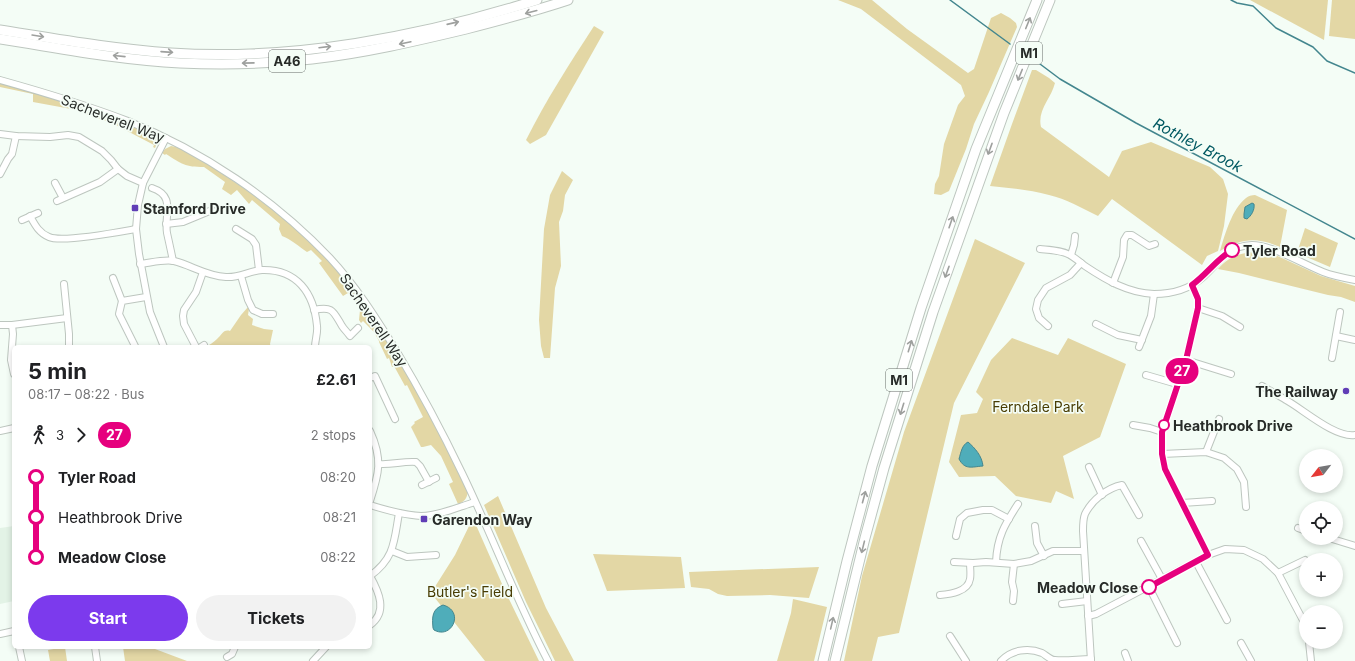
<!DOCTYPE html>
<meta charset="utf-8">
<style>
body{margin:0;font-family:Inter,sans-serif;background:#f2f2f2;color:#202124;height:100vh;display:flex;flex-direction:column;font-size:15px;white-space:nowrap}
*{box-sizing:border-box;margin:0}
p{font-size:13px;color:#757577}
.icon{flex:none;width:22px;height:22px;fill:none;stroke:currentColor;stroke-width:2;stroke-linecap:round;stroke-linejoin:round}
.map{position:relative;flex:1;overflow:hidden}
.panel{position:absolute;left:12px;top:345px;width:360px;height:304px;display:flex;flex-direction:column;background:#fff;border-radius:6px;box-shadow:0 2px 6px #0003}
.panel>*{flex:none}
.badge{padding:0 8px;border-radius:13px;font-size:14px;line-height:26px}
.needle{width:26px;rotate:239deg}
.tools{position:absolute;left:1299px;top:449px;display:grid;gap:8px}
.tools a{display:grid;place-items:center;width:44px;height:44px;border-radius:50%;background:#fff;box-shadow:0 2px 6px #0003;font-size:20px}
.map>.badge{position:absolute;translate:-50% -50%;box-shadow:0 0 0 2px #fff}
.legs{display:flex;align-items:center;gap:6px;height:44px;padding:0 16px;font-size:13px}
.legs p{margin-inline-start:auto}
.overview{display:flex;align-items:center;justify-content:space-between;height:68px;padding:0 16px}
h1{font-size:22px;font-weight:700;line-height:30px}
.action{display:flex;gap:8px;margin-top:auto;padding:8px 16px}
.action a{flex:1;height:46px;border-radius:24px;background:#7c3aed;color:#fff;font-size:16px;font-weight:700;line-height:46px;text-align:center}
.action a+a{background:#f2f2f2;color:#202124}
ul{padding:0 16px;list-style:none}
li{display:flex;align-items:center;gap:14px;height:40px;font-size:15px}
li i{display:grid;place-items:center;width:6px;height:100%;margin:0 5px;background:currentColor}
li i::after{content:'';width:10px;height:10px;margin:-5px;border:3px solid;border-radius:50%;background:#fff}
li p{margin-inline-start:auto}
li:first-child i{background:linear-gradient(#0000 50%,currentColor 0)}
li:last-child i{background:linear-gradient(currentColor 50%,#0000 0)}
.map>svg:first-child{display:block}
.built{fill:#e3f3e6}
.green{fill:#e3d7a5}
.water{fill:#4fadba;stroke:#43868e}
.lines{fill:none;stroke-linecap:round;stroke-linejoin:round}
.stream{stroke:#43868e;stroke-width:1.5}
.minor-casing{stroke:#bdc6bf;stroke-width:8}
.highway-casing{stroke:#bdc6bf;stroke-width:11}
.minor{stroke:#fff;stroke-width:6}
.highway{stroke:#fff;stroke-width:9}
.oneway{stroke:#9ea09e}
.line-1-casing{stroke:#fff;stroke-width:9}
.line-1{stroke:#e6007e;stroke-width:6}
.poi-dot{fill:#603db6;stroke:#f4fdf6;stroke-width:1.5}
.stop-1-dot{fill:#fff;stroke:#e6007e;stroke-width:2}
.labels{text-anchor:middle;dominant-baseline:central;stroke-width:3.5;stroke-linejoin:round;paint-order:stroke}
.shield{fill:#f4fdf6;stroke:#646a66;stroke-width:1}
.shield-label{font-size:13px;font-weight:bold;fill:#272b28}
.street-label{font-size:14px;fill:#272b28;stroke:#f4fdf6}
.poi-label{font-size:14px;font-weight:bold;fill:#272b28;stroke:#f4fdf6;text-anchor:start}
.stop-label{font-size:14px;font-weight:bold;fill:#272b28;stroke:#f4fdf6;text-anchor:start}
.park-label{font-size:14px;fill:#483c03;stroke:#f4fdf6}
.water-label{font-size:15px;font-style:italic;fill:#005861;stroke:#f4fdf6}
</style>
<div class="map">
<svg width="1355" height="661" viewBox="0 0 1355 661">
<rect width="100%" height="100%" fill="#f4fdf6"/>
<polygon class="built" points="14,526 14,601 0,604 0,528"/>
<g class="green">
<polygon points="838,0 872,0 907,29 968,73 974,69 991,18 1001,13 1010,18 1016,23 1017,27 989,92 974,124 966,149 949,191 941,195 934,194 935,184 939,176 944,144 958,105 965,96 961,85 861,9"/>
<polygon points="1250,0 1328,0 1324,40"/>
<polygon points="1332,0 1355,0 1355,39 1329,36"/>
<path d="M594,26L604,32L546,135L530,144L526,140C546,100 570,63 594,26Z"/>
<path d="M1032,70H1036L1049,78L1055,83C1051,99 1037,110 1041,127L1109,177L1122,151L1151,142L1210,167L1223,179L1228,194L1224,226L1218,251L1207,256L1202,265L1112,199L1098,216C1082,208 1066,199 1049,195C1030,190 1010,188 990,186L1012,124Z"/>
<path d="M0,83C45,96 91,108 135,127C140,130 150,132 154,137C157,141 157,144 155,148L153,147L154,145L110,122L85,114L82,111L33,102V94L0,87Z"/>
<path d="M171,146C183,147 216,169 227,177C269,204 308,237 341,275C362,300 379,328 396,355C422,399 444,444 467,489C469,496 465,502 458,504L449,484L453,482L441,456L431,445L423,447H421L411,427L415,423L414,422L423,417L407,385L405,386L394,366L392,367L389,358L387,359L379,342V341L374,332L363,321L361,323L359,320L360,310L353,297L348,293L343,296L319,263L322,261L311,250L307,252C298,246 292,240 282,236L279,229L280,224L252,200L249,204L237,190L231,195L222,189L225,182L204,167C185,167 182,164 166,154L165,155L162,153L165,149Z"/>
<polygon points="562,171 573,180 565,195 563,211 559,222 561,266 555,288 550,358 544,358 541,346 539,320 544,229 550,195"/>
<path d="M1255,195L1287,210L1280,247C1257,237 1242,238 1220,251C1225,234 1232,209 1246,198C1248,196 1252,195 1255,195Z"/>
<polygon points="1305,228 1338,243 1330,267 1297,253"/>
<polygon points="975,239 1025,263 954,403 899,633 878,637 872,661 844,661 862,576 904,432"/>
<path d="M1257,252L1271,253L1321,276L1355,286V302L1341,297L1328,295L1239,273L1218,269C1228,257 1241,252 1257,252Z"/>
<path d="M248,307L249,309L248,315L253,319L252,325L264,329L273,330L270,344L271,347H206C209,345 214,342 217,339C222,335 223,329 230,331L241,315Z"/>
<polygon points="1012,338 1058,355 1068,338 1126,364 1100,437 1063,456 1074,499 1056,491 1051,503 1016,496 995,476 959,477 949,462 961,415 977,413 983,399 976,392 991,360"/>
<polygon points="498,496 546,608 574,661 555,661 526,602 484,505"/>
<polygon points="471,522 476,525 506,593 539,661 485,661 431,593 455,555"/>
<polygon points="593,554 681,557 685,588 607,591"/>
<polygon points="819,567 809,598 770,595 727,596 718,594 709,589 691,587 689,572"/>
<polygon points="793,599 827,607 814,661 777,661 791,613"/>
<polygon points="65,647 67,661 50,661 48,650"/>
<polygon points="123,647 155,647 155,649 187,661 125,661"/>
</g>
<g class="water">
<path d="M1252,203L1254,204C1255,210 1251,216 1247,219L1244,218V214L1245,207Z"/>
<path d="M968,442C975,448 982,456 983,466C971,467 965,470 959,459C961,452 962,445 968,442Z"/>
<path d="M443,605C465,611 452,640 434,630L433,628C432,617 432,609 443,605Z"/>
</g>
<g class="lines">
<g class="stream">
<polyline points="950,0 1010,44"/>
<polyline points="1231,0 1237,3 1253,6 1276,28 1313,47 1327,61 1355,73"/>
<polyline points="1036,61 1060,79 1136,123 1355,239"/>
</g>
<g class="minor-casing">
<g id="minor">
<path d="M0,80C43,92 86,105 128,121C203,151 274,199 330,258C356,286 376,318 396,350C420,390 442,431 462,473C492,535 516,600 548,661"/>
<polyline points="0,134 16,136 50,137 68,135 79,137 102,151 111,160 118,169 127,176 143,183"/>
<polyline points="0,174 8,159 12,154 16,136"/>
<polyline points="55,183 63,198"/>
<path d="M152,188C176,196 164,214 167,233C169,242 171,251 173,261"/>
<polyline points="57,201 100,182 118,169"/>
<path d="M30,216C35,225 39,233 49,237C62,243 119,232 136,229"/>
<polyline points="22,220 38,213"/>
<polyline points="166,224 183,222 212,210"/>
<polyline points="236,229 252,239 256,245 259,270"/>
<path d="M1040,249C1051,250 1061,250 1070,255C1075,258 1080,262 1085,266C1106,280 1128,293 1154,294C1172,294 1188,290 1202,278C1219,263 1226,246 1252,245C1272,245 1303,264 1323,272C1333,276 1344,278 1355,280"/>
<polyline points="1071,255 1074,245 1075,236"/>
<path d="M140,264C150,263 164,259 174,261C191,265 206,276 226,277C239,278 249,271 262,270C297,269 314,293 317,326C318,333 315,340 315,347"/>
<polyline points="241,276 248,300 253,310 262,314 273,314"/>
<polyline points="113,278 122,301"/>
<polyline points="1113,283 1123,257 1124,240 1127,235 1132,235 1149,246 1155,244"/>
<polyline points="64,284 69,334 69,347"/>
<polyline points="1192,285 1198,299 1198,308 1186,360 1162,432 1162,454 1165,469 1208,555"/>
<polyline points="1198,308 1222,316 1240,327"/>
<path d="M314,310C333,306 333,311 342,326C344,329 347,332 350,336L358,328"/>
<polyline points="1096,324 1118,335 1142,340"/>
<polyline points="0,325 12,325 67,318"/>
<polyline points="12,325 13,334 11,360 14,374"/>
<polyline points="1048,326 1039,318 1036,309 1038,300 1046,288 1070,275 1081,263"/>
<polyline points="1336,336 1355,340"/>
<polyline points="135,346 119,314 122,301 146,297"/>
<polyline points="164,347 150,312 139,254 136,229 138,205 143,183 166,138"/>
<polyline points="196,347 184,324 183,316 184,310 196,292 203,272"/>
<polyline points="201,347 204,345"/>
<polyline points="1139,347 1151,316 1154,294"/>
<polyline points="1332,358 1340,312"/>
<polyline points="1186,360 1231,374"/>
<polyline points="1146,375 1177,384"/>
<polyline points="370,378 375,376 395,419"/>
<path d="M1262,386C1270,391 1278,395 1286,400C1304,410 1335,438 1355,435"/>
<polyline points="1133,425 1150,428 1162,432"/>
<polyline points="0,431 14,428"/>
<path d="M370,431C383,459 379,474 370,501"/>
<polyline points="1206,452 1219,419"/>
<polyline points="1162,454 1206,452 1224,458 1237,469 1244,482 1246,507"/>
<path d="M379,464C392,465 403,461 416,462L420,466L429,482"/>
<polyline points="1089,467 1102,495"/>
<polyline points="422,485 436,478"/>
<polyline points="1182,503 1212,501"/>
<path d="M370,505C386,510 404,515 421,516C439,516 458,507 475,502"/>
<polyline points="1035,526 1037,543 1044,556"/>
<polyline points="1298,528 1306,531"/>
<polyline points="956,536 960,519 967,513 983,510 992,510 1009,519"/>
<polyline points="1329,538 1355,546"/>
<polyline points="1141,541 1162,579"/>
<polyline points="392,551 407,557 436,555"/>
<polyline points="954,562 973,563 986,562 1014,564 1031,561 1053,551 1084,551"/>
<path d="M996,562C997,537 1005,524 1018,504"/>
<polyline points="1196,562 1227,620"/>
<polyline points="1278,573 1305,560 1306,562"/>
<path d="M370,576C395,558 394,541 399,513"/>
<polyline points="1149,587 1177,643"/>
<path d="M940,595C950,594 968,592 970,579C971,574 970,568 970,563"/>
<polyline points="1013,601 1014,591 1012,582 1014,564"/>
<polyline points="1062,604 1087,601"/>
<polyline points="1088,616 1096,614 1208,555 1225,549 1244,550 1263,559 1278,573 1306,626"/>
<path d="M370,625C388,612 379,592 370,576"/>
<polyline points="0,634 14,631"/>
<polyline points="950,636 966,661"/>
<polyline points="1309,642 1311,661"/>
<polyline points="1241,643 1251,661"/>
<polyline points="19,647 22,661"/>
<polyline points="95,647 97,661"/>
<polyline points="1125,653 1128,661"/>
<polyline points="227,657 232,654 235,647"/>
<polyline points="313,661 326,647"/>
<path d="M1001,661C1011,650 1028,647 1042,653C1046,655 1050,660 1055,660C1067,661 1079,659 1091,659"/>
<path d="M1091,661L1083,531C1083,526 1083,519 1085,514C1092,500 1107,488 1122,485L1139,515"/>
</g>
</g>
<g class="highway-casing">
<g id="highway">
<path d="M0,30C57,39 113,49 171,53C292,61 421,37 537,0"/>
<path d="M0,39C59,48 119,60 180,63C224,65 268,64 312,59C364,53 416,41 466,29C501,20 535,11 568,0"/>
<polyline points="823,661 847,561 872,466 921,308 976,149 1037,0"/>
<polyline points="835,661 865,538 884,468 933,312 1004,113 1050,0"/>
</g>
</g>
<use href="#minor" class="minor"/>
<use href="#highway" class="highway"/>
</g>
<defs><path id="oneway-shaft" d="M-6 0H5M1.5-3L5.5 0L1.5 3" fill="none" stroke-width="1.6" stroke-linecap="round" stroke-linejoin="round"/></defs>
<g class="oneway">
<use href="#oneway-shaft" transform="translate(531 12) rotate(165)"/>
<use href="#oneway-shaft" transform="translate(453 23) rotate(-13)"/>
<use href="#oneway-shaft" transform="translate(1028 23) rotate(-68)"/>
<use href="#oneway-shaft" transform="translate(38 36) rotate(9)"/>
<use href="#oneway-shaft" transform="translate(405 43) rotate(168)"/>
<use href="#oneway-shaft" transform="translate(325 47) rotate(-7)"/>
<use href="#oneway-shaft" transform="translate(167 52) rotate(4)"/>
<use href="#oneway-shaft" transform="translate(119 56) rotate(-174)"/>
<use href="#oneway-shaft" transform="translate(248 63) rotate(179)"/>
<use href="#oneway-shaft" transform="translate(1020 75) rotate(112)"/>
<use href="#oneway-shaft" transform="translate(990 149) rotate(110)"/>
<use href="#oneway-shaft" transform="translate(951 222) rotate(-71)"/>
<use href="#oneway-shaft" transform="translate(947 272) rotate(110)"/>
<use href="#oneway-shaft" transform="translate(910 346) rotate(-73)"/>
<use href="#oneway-shaft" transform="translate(902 409) rotate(107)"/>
<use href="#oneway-shaft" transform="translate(864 497) rotate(-75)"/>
<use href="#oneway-shaft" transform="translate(863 547) rotate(104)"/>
<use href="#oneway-shaft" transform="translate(832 623) rotate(-77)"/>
</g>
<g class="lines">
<g class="line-1-casing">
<path id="line-1" d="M1149,587L1208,555L1165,469L1162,454V432L1186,360L1198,308V299L1192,285C1207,274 1217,259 1232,250"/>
</g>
<use href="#line-1" class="line-1"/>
</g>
<g class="poi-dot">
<rect x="131" y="204" width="8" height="8" rx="2"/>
<circle cx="1346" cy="391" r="4"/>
<rect x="420" y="515" width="8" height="8" rx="2"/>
</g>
<g class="stop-1-dot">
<circle cx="1232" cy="250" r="7"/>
<circle cx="1164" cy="425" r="5"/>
<circle cx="1149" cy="587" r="7"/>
</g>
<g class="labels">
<g class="shield">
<rect x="1016" y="42" width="26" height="22" rx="3"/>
<rect x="269" y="50" width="36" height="22" rx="3"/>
<rect x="886" y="369" width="26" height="22" rx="3"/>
</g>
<g class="shield-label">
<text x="1029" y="53">M1</text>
<text x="287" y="61">A46</text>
<text x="899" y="380">M1</text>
</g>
<g class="street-label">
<text transform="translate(113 118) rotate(21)">Sacheverell Way</text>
<text transform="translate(374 320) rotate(56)">Sacheverell Way</text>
</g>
<g class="poi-label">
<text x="143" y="208">Stamford Drive</text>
<text x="1338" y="391" text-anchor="end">The Railway</text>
<text x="432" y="519">Garendon Way</text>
</g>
<g class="stop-label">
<text x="1243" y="250">Tyler Road</text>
<text x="1173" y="425">Heathbrook Drive</text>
<text x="1138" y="587" text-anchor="end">Meadow Close</text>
</g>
<g class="park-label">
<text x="1038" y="406">Ferndale Park</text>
<text x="470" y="591">Butler's Field</text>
</g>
<g class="water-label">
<text transform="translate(1198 145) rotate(28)">Rothley Brook</text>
</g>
</g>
</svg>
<div class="tools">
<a><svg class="needle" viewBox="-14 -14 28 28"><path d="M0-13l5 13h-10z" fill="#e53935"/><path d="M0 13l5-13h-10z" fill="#757577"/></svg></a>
<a><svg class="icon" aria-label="locate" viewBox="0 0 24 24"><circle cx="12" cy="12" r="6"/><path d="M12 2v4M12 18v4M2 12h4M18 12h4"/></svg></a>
<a>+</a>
<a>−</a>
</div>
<b class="badge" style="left:1182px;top:371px;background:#e6007e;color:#fff">27</b>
<section class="panel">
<div class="overview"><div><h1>5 min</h1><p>08:17 – 08:22 · Bus</p></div><b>£2.61</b></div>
<div class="legs"><svg class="icon" aria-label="walk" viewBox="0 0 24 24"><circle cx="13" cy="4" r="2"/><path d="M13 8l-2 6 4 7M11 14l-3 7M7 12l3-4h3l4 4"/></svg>3<svg class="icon" aria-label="forward" viewBox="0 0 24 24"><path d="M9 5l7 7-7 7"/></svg><b class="badge" style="background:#e6007e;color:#fff">27</b><p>2 stops</p></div>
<ul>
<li><i style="color:#e6007e"></i><b>Tyler Road</b><p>08:20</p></li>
<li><i style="color:#e6007e"></i><span>Heathbrook Drive</span><p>08:21</p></li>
<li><i style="color:#e6007e"></i><b>Meadow Close</b><p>08:22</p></li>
</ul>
<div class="action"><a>Start</a><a>Tickets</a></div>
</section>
</div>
